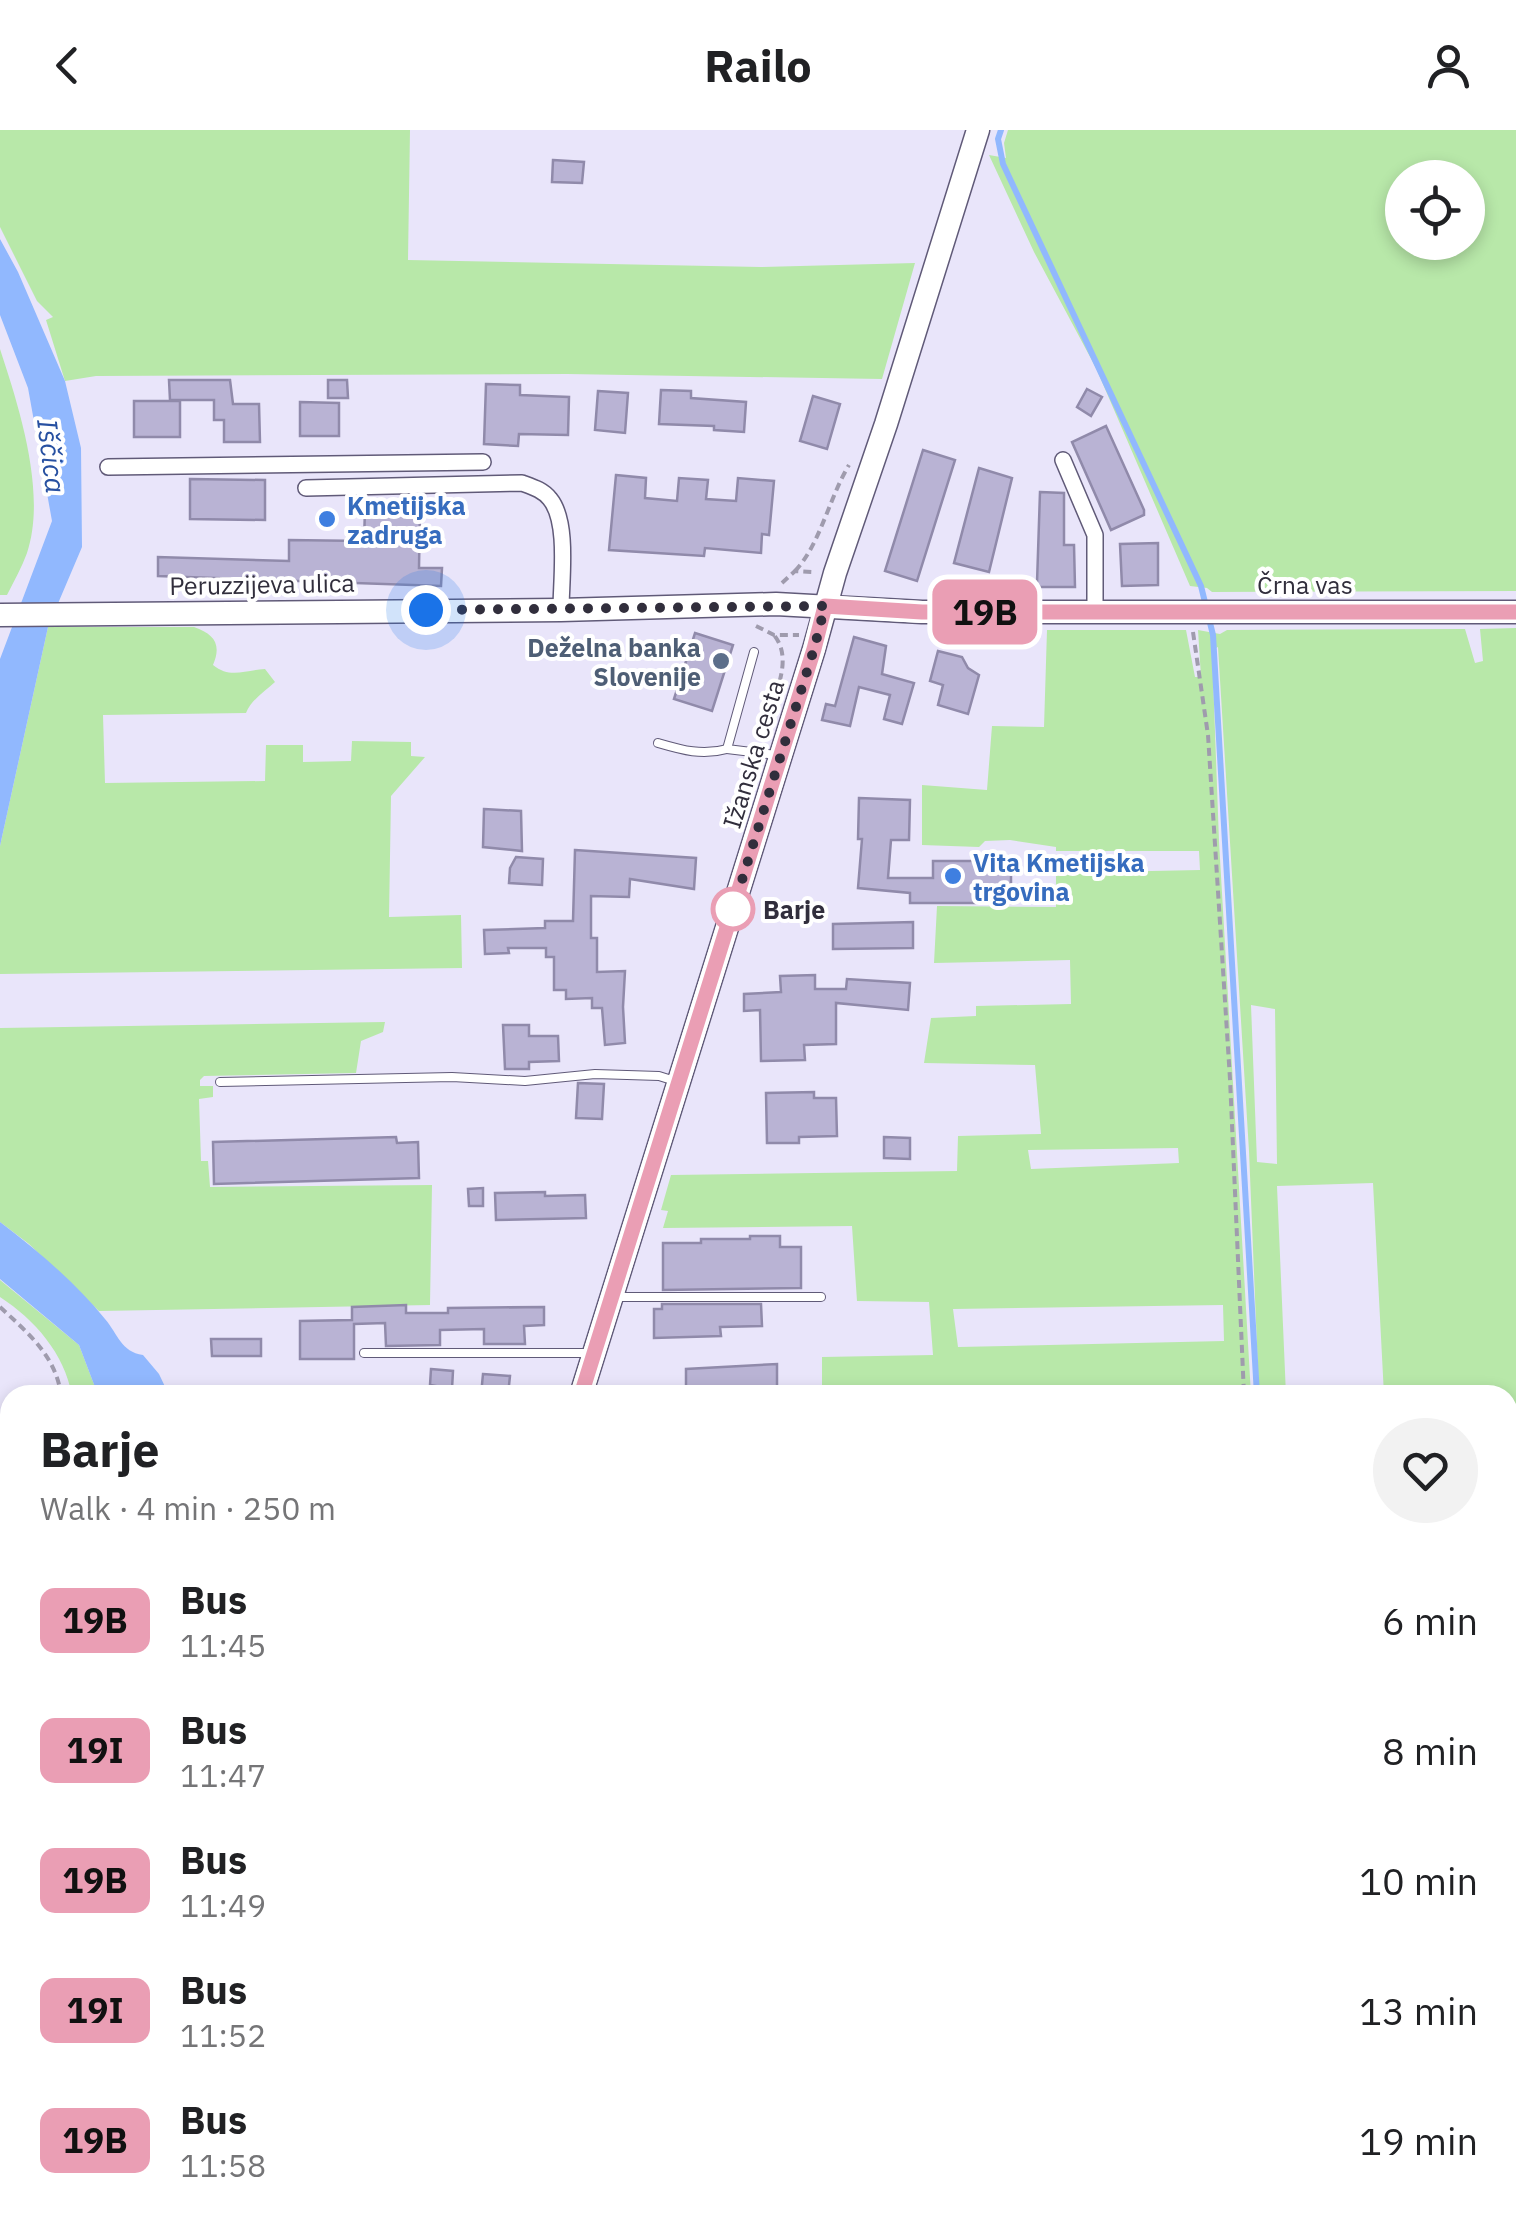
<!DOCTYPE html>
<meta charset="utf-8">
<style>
body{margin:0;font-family:"IBM Plex Sans",sans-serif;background:#f2f2f2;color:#202124;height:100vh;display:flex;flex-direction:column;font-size:38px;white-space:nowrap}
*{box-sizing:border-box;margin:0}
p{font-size:32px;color:#757577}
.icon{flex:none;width:55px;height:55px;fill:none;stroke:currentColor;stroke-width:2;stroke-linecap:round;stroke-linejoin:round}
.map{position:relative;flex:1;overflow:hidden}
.panel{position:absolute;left:0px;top:1255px;width:1518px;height:842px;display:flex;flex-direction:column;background:#fff;border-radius:30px 30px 0 0;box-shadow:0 5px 15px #0003}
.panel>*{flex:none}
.badge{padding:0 20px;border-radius:15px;font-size:35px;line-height:65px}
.fabs{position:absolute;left:1385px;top:30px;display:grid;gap:20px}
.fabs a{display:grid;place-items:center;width:100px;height:100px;border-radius:50%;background:#fff;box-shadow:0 5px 15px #0003;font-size:50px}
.you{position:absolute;width:50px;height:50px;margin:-25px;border:8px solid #fff;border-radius:50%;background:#1a73e8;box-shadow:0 0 0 15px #1a73e833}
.map>.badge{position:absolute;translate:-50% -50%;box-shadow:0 0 0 5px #fff}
.round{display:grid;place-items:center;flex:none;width:105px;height:105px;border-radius:52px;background:#f2f2f2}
.headline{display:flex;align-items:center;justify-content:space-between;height:170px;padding:0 40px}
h1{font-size:48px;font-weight:700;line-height:75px}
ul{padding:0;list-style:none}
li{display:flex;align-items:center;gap:30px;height:130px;padding:0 40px}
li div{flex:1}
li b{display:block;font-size:38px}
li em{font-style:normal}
li .badge{min-width:110px;font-weight:700;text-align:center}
header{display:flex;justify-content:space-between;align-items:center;height:130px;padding:0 40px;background:#fff;font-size:45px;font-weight:700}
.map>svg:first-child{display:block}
.green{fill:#b8e8a9;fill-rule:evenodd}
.water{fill:#91b8fe}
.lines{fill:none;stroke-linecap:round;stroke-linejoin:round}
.stream{stroke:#91b8fe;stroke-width:6}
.building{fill:#b9b3d4;stroke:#908aaa;stroke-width:2.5}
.lane-casing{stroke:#605a78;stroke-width:10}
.street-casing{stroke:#605a78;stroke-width:18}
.secondary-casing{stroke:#605a78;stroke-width:25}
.path{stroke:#9f9bad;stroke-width:4;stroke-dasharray:8 5;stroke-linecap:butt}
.lane{stroke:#fff;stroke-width:8}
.street{stroke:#fff;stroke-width:15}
.secondary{stroke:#fff;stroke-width:22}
.line-casing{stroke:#fff;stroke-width:22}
.line{stroke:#ea9eb4;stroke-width:15}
.walk{stroke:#312e3c;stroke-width:10;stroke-dasharray:0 18}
.shop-dot{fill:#3f7fe0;stroke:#fff;stroke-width:4}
.service-dot{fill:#5c6f8a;stroke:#fff;stroke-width:4}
.stop-dot{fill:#fff;stroke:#ea9eb4;stroke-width:5}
.labels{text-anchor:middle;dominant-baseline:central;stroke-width:8;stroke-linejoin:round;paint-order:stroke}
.shop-label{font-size:25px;font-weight:bold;fill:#366cbe;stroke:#fff;text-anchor:start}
.street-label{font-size:25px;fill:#312e3c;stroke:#fff}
.service-label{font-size:25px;font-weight:bold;fill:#4e5e75;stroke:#fff;text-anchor:end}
.stop-label{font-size:25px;font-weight:bold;fill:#312e3c;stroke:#fff;text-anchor:start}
.water-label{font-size:28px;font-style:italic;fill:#2750a1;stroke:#fff}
</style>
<header><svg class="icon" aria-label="back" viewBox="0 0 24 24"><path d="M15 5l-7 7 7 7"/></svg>Railo<svg class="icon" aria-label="person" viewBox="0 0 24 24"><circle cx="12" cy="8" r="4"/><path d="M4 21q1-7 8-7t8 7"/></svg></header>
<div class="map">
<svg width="1516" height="2097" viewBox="0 0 1516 2097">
<rect width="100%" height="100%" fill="#e9e5fa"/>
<g class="green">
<polygon points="0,0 410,0 408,130 761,137 915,133 882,249 567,244 96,246 65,251 46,190 53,187 37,171 0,97"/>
<path d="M1008,0H1516V461L1212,462L1207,458L1190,456L1096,238L1034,122L989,25L1006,28L1004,13ZM1402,48H1468V112H1402Z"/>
<path d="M0,219C19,277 47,363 27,423C22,437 14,451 7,465H0Z"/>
<path d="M48,497H194C214,504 222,514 213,535C230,549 245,540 265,539L275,552C265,561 251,570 246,583L103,585L105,653L265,651L266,615H303V632L351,631L352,611L411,612V626L425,627L391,666L389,787L461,785L462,838L0,844V716Z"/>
<path d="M1516,498V1750L1508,1749V1265H1384L1373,1053L1277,1056L1286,1265H1259L1249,1021L1218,517L1212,520L1219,711L1251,1265H822V1227L933,1225L929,1172L857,1171L852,1096L663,1098L668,1081L661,1080L671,1045L957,1041L958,1006L1041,1004L1035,935L924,933L931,888L976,886V876L1071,874L1070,830L934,833L937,776L1056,777V743L1200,740L1199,721H1056V717L1010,710L985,711L979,717L922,715V655L987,660L992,596L1044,597L1047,500H1186L1195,547H1201L1198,500L1220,504L1227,500L1465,499L1475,533L1483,531L1480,499ZM1251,875L1275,879L1277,1034L1257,1032ZM1178,1018L1179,1033L1031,1039L1028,1020ZM1223,1175L1224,1211L958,1217L953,1179Z"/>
<polygon points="385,892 383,902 361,911 356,943 204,946 200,950 200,956 213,956 213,967 199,969 201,1031 208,1031 210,1057 432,1055 430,1175 99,1181 29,1114 0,1092 0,898"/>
<path d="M0,1150L79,1215L98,1265H72C64,1223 35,1190 0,1167Z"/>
<polygon points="0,1375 10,1375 10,1471 0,1479"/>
<polygon points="0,1631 10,1660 10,1704 0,1705"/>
<polygon points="10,1805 10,1870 0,1870 0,1807"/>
<polygon points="1516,1866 1516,2097 984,2097 995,2088 1508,2088 1508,1867"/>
<polygon points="10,1996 10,2086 0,2088 0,1997"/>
<polygon points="73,2088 124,2088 121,2097 71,2097"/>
<polygon points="628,2088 857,2088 848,2097 694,2097 692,2091 632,2096"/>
</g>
<g class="water">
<polygon points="0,109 18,142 65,251 81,318 82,417 48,497 0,716 0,529 52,391 28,258 0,185"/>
<path d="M0,1092C37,1120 76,1153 105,1189C118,1204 121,1222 143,1225L159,1244L169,1265H98L79,1215L0,1149Z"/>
<polygon points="10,1471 10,1592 0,1571 0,1479"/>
<polygon points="1508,1749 1516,1750 1516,1866 1508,1866"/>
<polygon points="136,2088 200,2088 199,2097 134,2097"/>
<polygon points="859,2088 995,2088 984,2097 850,2097"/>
</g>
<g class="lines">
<g class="stream">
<polyline points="1001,0 998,9 1003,34 1201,456 1213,505 1257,1265"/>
<polyline points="0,1835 10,1834"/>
</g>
</g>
<g class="building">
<polygon points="553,30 584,32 582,53 552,52"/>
<polygon points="169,250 230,250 233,274 259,274 260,312 224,312 224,290 214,290 214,270 170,270"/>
<polygon points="328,250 347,250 348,268 328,268"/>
<polygon points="486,254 520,255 520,265 569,267 568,305 519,304 518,316 484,314"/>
<polygon points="1087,259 1102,267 1091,286 1077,277"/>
<polygon points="661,260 691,261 691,268 746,272 744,302 714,300 714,296 659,294"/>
<polygon points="598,261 628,263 625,303 595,300"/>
<polygon points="813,266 840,274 827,319 800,311"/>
<rect x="134" y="271" width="46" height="36"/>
<polygon points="300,272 339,273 339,306 300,306"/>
<polygon points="1106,296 1144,380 1144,385 1111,400 1072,312"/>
<polygon points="923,320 955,330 917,451 885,441"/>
<polygon points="979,338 1012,348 989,442 954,433"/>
<polygon points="616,345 646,348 645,368 677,371 679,348 708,350 706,369 736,371 738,348 774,351 769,405 762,404 761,423 705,418 704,426 609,420"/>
<polygon points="190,349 265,350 265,390 190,389"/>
<polygon points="1040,362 1064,363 1064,415 1074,415 1075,457 1039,457 1037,453"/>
<polygon points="365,379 420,380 419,438 442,438 441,456 158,446 158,427 289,431 289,410 364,411"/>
<polygon points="1158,413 1158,455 1122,456 1120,414"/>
<polygon points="695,503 733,515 712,581 674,569"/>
<polygon points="854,507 886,516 882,544 914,553 902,594 884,589 890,565 859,557 850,596 822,590 826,574 835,576"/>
<polygon points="938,521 962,527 968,538 979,545 968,584 938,575 943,555 930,551"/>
<polygon points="859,668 910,670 909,710 891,710 888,748 933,748 933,731 975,731 975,733 987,734 987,739 1011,738 1011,773 910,773 910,763 858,758 862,709 858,709"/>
<polygon points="484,679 521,681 522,721 483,717"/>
<polygon points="575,720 696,728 694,759 630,749 629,767 591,766 591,808 597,808 597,842 625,841 623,877 625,913 605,915 602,878 592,878 592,868 566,869 566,860 554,860 554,827 546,827 546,818 508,818 509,823 485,824 484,800 545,798 545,791 573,791"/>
<polygon points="516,727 543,729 542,755 509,753 510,738"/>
<polygon points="913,792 913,818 833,819 833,794"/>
<polygon points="815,845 815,859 846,859 847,849 910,853 908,880 836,873 836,914 804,915 805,930 761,931 760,880 744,881 744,864 781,862 780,846"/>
<polygon points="503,895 529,895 529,906 558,906 559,931 529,932 529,939 505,939"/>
<polygon points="578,953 604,954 602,989 576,988"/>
<polygon points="814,962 814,968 836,968 837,1006 799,1007 799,1013 767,1013 766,963"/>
<polygon points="396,1007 397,1013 418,1012 419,1048 214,1054 213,1012"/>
<polygon points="884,1007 910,1008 910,1029 884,1028"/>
<polygon points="483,1058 483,1076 469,1076 468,1059"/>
<polygon points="545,1062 545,1066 585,1065 586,1088 496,1090 495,1063"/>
<polygon points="750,1106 780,1106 780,1117 801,1117 801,1158 663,1160 663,1113 701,1113 701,1109 750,1109"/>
<polygon points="662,1174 761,1174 762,1196 720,1197 721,1206 654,1208 654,1179 662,1179"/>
<polygon points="406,1175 406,1183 448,1183 448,1178 544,1177 544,1195 524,1196 525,1214 484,1214 484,1199 440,1200 440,1215 386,1216 385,1193 354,1194 354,1229 300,1229 300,1191 352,1190 352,1177"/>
<polygon points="211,1209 261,1209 261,1226 212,1226"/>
<polygon points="777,1234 777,1259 712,1260 713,1265 686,1265 686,1239"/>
<polygon points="431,1239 453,1241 452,1259 430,1255"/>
<polygon points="483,1244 510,1246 508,1265 481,1265"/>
</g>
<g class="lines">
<g class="lane-casing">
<g id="lane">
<polyline points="754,522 727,619 776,625"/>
<path d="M658,613C682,620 702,626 727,619"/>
<polyline points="220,952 452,947 525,951 595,944 659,946 675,951"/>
<polyline points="616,1167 821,1167"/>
<polyline points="364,1223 590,1223"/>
</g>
</g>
<g class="street-casing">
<g id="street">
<polyline points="1063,330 1095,405 1095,481"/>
<polyline points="108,337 483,332"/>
<path d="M306,358L522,353C533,357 543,360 550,369C569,392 561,450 561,480"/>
</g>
</g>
<g class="secondary-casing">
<g id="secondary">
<polyline points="0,485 561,480 776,474 922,482 1516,482"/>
<polyline points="581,1265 814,519 835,443 886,294 978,0"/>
<polyline points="320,2097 323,2088"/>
</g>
</g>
<g class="path">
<path d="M795,441C820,415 829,368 849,335"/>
<polyline points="782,453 795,441 813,442"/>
<polyline points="756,496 774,505 799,505"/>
<polyline points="1193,502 1208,605 1230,949 1244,1265"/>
<path d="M772,576C779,553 791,526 774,505"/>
<path d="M0,1177C28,1203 56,1226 61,1265"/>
<polyline points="0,1438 10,1424"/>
<polyline points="0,1613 10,1644"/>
<polyline points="1508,1925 1516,1925"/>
<polyline points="69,2097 71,2088"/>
<polyline points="1082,2097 1097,2088"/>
</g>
<use href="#lane" class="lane"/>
<use href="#street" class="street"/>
<use href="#secondary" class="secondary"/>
</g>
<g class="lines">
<g class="line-casing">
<polyline id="line" points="581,1265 814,519 825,476 922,482 1516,482"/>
</g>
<use href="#line" class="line"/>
<polyline class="walk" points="426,480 825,476 814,519 733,779"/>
</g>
<g class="shop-dot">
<circle cx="327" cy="389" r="10"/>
<circle cx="953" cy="746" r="10"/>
</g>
<circle class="service-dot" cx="721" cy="531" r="10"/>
<circle class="stop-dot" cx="733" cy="779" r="20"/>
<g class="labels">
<g class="shop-label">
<text x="347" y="375">Kmetijska<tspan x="347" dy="29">zadruga</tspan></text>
<text x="973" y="732">Vita Kmetijska<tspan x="973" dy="29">trgovina</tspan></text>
</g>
<g class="street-label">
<text transform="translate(262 454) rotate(-1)">Peruzzijeva ulica</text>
<text x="1305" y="454">Črna vas</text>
<text transform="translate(753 624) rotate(-73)">Ižanska cesta</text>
</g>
<g class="service-label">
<text x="701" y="517">Deželna banka<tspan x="701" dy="29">Slovenije</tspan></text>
</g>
<g class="stop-label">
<text x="763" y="779">Barje</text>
</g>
<g class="water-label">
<text transform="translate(52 326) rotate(83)">Iščica</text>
</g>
</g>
</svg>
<div class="fabs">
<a><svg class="icon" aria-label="locate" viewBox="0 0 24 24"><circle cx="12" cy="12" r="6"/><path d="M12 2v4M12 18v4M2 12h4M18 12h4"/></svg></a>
</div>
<div class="you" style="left:426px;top:480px"></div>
<b class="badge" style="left:985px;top:482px;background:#ea9eb4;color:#111">19B</b>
<section class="panel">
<div class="headline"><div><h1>Barje</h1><p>Walk · 4 min · 250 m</p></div><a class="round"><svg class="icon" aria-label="heart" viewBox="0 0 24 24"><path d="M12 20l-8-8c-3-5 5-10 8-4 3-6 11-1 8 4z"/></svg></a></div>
<ul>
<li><span class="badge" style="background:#ea9eb4;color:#111">19B</span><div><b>Bus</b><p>11:45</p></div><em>6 min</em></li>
<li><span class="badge" style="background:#ea9eb4;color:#111">19I</span><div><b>Bus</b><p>11:47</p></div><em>8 min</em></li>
<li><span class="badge" style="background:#ea9eb4;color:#111">19B</span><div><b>Bus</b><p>11:49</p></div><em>10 min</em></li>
<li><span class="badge" style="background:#ea9eb4;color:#111">19I</span><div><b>Bus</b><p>11:52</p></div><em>13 min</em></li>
<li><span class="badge" style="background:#ea9eb4;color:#111">19B</span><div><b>Bus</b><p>11:58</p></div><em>19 min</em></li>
</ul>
</section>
</div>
